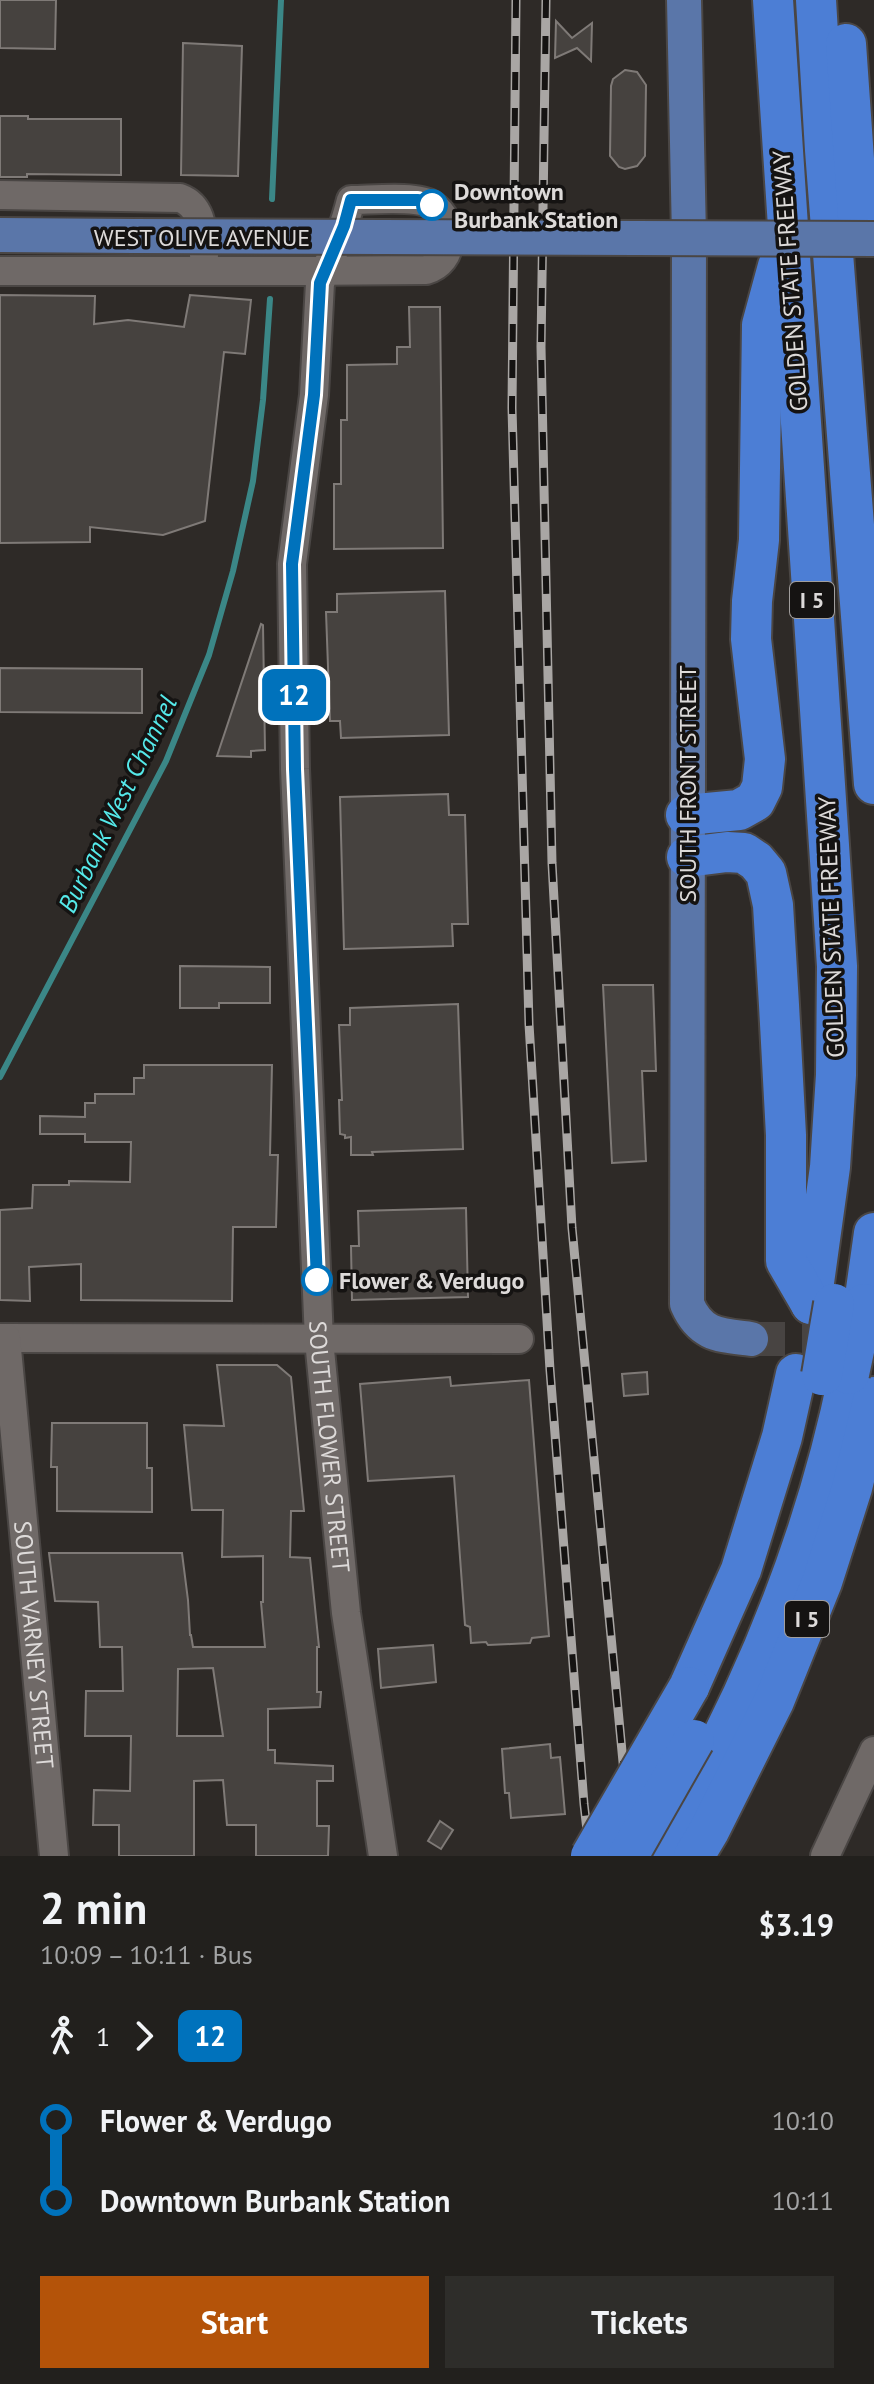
<!DOCTYPE html>
<meta charset="utf-8">
<style>
body{margin:0;font-family:"PT Sans",sans-serif;background:#2e2d2a;color:#f1f3f6;height:100vh;display:flex;flex-direction:column;font-size:30px;white-space:nowrap}
*{box-sizing:border-box;margin:0}
p{font-size:26px;color:#a2a3a4}
.icon{flex:none;width:44px;height:44px;fill:none;stroke:currentColor;stroke-width:2;stroke-linecap:round;stroke-linejoin:round}
.map{position:relative;height:1856px;overflow:hidden}
.details{display:flex;flex-direction:column;background:#22201d;flex:1}
.details>*{flex:none}
.badge{padding:0 16px;border-radius:12px;font-size:28px;line-height:52px}
.map>.badge{position:absolute;translate:-50% -50%;box-shadow:0 0 0 4px #fff}
.legs{display:flex;align-items:center;gap:12px;height:88px;padding:0 40px;font-size:26px}
.legs p{margin-inline-start:auto}
.summary{display:flex;align-items:center;justify-content:space-between;height:136px;padding:0 40px}
h1{font-size:44px;font-weight:800;line-height:60px}
.cta{display:flex;gap:16px;margin-top:auto;padding:16px 40px}
.cta a{flex:1;height:92px;border-radius:0px;background:#b45309;color:#fff;font-size:32px;font-weight:800;line-height:92px;text-align:center}
.cta a+a{background:#2e2d2a;color:#f1f3f6}
ul{padding:0 40px;list-style:none}
li{display:flex;align-items:center;gap:28px;height:80px;font-size:30px}
li i{display:grid;place-items:center;width:12px;height:100%;margin:0 10px;background:currentColor}
li i::after{content:'';width:20px;height:20px;margin:-10px;border:6px solid;border-radius:50%;background:#22201d}
li p{margin-inline-start:auto}
li:first-child i{background:linear-gradient(#0000 50%,currentColor 0)}
li:last-child i{background:linear-gradient(currentColor 50%,#0000 0)}
.map>svg:first-child{display:block}
.lines{fill:none;stroke-linecap:round;stroke-linejoin:round}
.stream{stroke:#3b8787;stroke-width:6}
.building{fill:#46423f;stroke:#7f7a77;stroke-width:2;fill-rule:evenodd}
.major-tunnel{stroke:#484442;stroke-width:34;stroke-dasharray:34 17;stroke-linecap:butt}
.minor-casing{stroke:#4a4644;stroke-width:32}
.major-casing{stroke:#4a4644;stroke-width:38}
.highway-casing{stroke:#4a4644;stroke-width:44}
.minor{stroke:#6f6967;stroke-width:28}
.major{stroke:#5a76a9;stroke-width:34}
.highway{stroke:#4c7ed5;stroke-width:40}
.rail-casing{stroke:#a9a6a4;stroke-width:9}
.rail{stroke:#151312;stroke-width:6;stroke-dasharray:18;stroke-linecap:butt}
.major-bridge-casing{stroke:#4a4644;stroke-width:38;stroke-linecap:butt}
.highway-bridge-casing{stroke:#4a4644;stroke-width:44;stroke-linecap:butt}
.major-bridge{stroke:#5a76a9;stroke-width:34}
.highway-bridge{stroke:#4c7ed5;stroke-width:40}
.line-1-casing{stroke:#fff;stroke-width:18}
.line-1{stroke:#0072bc;stroke-width:12}
.stop-1-dot{fill:#fff;stroke:#0072bc;stroke-width:4}
.labels{text-anchor:middle;dominant-baseline:central;stroke-width:7;stroke-linejoin:round;paint-order:stroke}
.shield{fill:#151312;stroke:#a19e9d;stroke-width:2}
.shield-label{font-size:22px;font-weight:bold;fill:#dddad9}
.stop-label{font-size:24px;font-weight:bold;fill:#dddad9;stroke:#151312;text-anchor:start}
.street-label{font-size:24px;fill:#dddad9;stroke:#151312}
.water-label{font-size:26px;font-style:italic;fill:#55e9ea;stroke:#151312}
</style>
<div class="map">
<svg width="874" height="1856" viewBox="0 0 874 1856">
<rect width="100%" height="100%" fill="#2e2a27"/>
<g class="lines">
<g class="stream">
<polyline points="272,199 281,0"/>
<polyline points="0,1077 166,761 209,655 233,571 253,481 263,400 270,299"/>
</g>
</g>
<g class="building">
<polygon points="0,0 56,0 55,49 0,48"/>
<polygon points="556,21 572,38 592,23 591,61 577,48 555,58"/>
<polygon points="183,43 242,46 238,176 181,175"/>
<polygon points="625,70 637,72 646,85 645,156 637,166 625,169 619,167 610,156 611,86 613,79"/>
<polygon points="0,116 28,116 28,119 121,119 121,175 27,174 27,177 0,177"/>
<polygon points="0,295 95,296 94,324 128,320 184,327 190,295 251,300 245,354 224,352 205,521 163,535 90,527 90,542 0,543"/>
<polygon points="409,307 440,307 443,548 334,549 334,484 341,484 341,420 347,420 347,365 397,364 397,347 410,347"/>
<polygon points="445,591 449,735 341,738 340,721 330,721 326,612 337,612 337,594"/>
<polygon points="261,624 263,625 265,750 251,751 251,757 217,756"/>
<polygon points="0,668 142,669 142,713 0,712"/>
<polygon points="448,794 449,815 465,815 468,924 452,924 453,946 344,949 340,797"/>
<polygon points="180,966 270,967 270,1003 219,1003 219,1008 180,1008"/>
<polygon points="603,985 653,985 656,1071 642,1071 646,1161 612,1163"/>
<polygon points="458,1004 463,1149 372,1152 373,1155 351,1155 351,1137 345,1138 345,1135 340,1134 339,1100 342,1100 339,1025 350,1025 350,1008"/>
<polygon points="144,1065 272,1065 270,1155 278,1155 276,1227 233,1227 232,1301 81,1300 81,1264 29,1267 30,1301 0,1300 0,1210 32,1208 33,1185 69,1185 69,1181 130,1182 131,1142 85,1142 85,1134 40,1134 40,1116 85,1117 85,1103 95,1103 95,1094 134,1094 134,1078 144,1078"/>
<polygon points="466,1208 468,1297 352,1300 351,1246 359,1246 358,1211"/>
<path d="M217,1365H277L291,1377L304,1511H291L290,1557L310,1558L319,1647H317V1692H321L320,1707L268,1709V1750H275V1763L333,1766V1781H317V1826H329L328,1856H256V1825H227L223,1780L194,1781V1856H119V1825H93L94,1790L130,1791L131,1736H85L86,1691H123L122,1647H100L98,1602L55,1601L49,1553H182L188,1600L190,1635H191L193,1647H265L261,1602H263V1556L222,1557L223,1510H192L184,1425L224,1426ZM213,1668L223,1736H177L178,1669Z"/>
<polygon points="647,1372 648,1394 624,1396 622,1374"/>
<polygon points="450,1377 451,1386 529,1380 549,1636 532,1638 530,1643 511,1644 488,1645 486,1642 471,1643 470,1627 465,1625 454,1476 368,1481 360,1384"/>
<polygon points="52,1423 147,1423 147,1468 152,1468 152,1512 57,1511 57,1467 51,1467"/>
<polygon points="433,1645 436,1682 381,1688 378,1649"/>
<polygon points="550,1744 551,1758 560,1757 565,1814 511,1818 509,1793 505,1793 502,1749"/>
<polygon points="440,1821 453,1830 441,1849 428,1841"/>
</g>
<g class="lines">
<polyline class="major-tunnel" points="751,1339 854,1339"/>
<g class="minor-casing">
<g id="minor">
<path d="M0,195L180,198C204,207 202,233 204,255"/>
<path id="s1" d="M0,271H295L426,270C455,262 457,222 432,205C417,195 371,200 351,200C344,229 332,255 320,283L314,395L292,564L295,769L319,1340L346,1613L383,1856"/>
<polyline points="0,1338 519,1339"/>
<path id="s2" d="M6,1338L54,1856"/>
<polyline points="825,1856 874,1751"/>
</g>
</g>
<g class="major-casing">
<g id="major">
<path d="M684,0L689,237L687,1304C701,1336 720,1335 751,1339"/>
<polyline points="0,235 134,236"/>
</g>
</g>
<g class="highway-casing">
<g id="highway">
<polyline points="773,0 837,966 836,1075 830,1167 811,1304"/>
<polyline points="816,0 825,150 874,784"/>
<polyline points="846,44 859,231"/>
<polyline points="686,815 739,810 755,801 762,787 765,759 751,639 752,601 759,540 762,325 778,266"/>
<polyline points="687,857 727,852 744,853 756,861 766,873 773,905 779,1005 786,1135 786,1261 811,1304"/>
<polyline points="864,1304 874,1233"/>
<polyline points="689,1687 741,1570 782,1437 796,1374"/>
<path d="M657,1856C747,1707 814,1545 849,1374"/>
<polyline points="694,1856 709,1831 774,1701 822,1582 852,1488 874,1397"/>
</g>
</g>
<use href="#minor" class="minor"/>
<use href="#major" class="major"/>
<use href="#highway" class="highway"/>
<g class="rail-casing">
<g id="rail">
<polyline points="516,0 512,408 529,1024 550,1370 584,1804 590,1856"/>
<polyline points="546,0 541,347 552,863 572,1228 632,1856"/>
</g>
</g>
<use href="#rail" class="rail"/>
<g class="major-bridge-casing">
<polyline id="major-bridge" points="134,236 874,239"/>
</g>
<g class="highway-bridge-casing">
<g id="highway-bridge">
<polyline points="849,1374 864,1304"/>
<polyline points="822,1375 834,1304"/>
<polyline points="591,1856 689,1687"/>
<polyline points="628,1856 694,1740"/>
</g>
</g>
<use href="#major-bridge" class="major-bridge"/>
<use href="#highway-bridge" class="highway-bridge"/>
</g>
<g class="lines">
<g class="line-1-casing">
<polyline id="line-1" points="317,1280 295,769 292,564 314,395 320,283 344,226 351,200 418,200 432,205"/>
</g>
<use href="#line-1" class="line-1"/>
</g>
<g class="stop-1-dot">
<circle cx="432" cy="205" r="14"/>
<circle cx="317" cy="1280" r="14"/>
</g>
<g class="labels">
<g class="shield">
<rect x="790" y="582" width="44" height="36" rx="6"/>
<rect x="785" y="1601" width="44" height="36" rx="6"/>
</g>
<g class="shield-label">
<text x="812" y="600">I 5</text>
<text x="807" y="1619">I 5</text>
</g>
<g class="stop-label">
<text x="454" y="191">Downtown<tspan x="454" dy="28">Burbank Station</tspan></text>
<text x="339" y="1280">Flower &amp; Verdugo</text>
</g>
<g class="street-label">
<text x="202" y="237">WEST OLIVE AVENUE</text>
<text transform="translate(790 281) rotate(-94)">GOLDEN STATE FREEWAY</text>
<text transform="translate(687 784) rotate(-90)">SOUTH FRONT STREET</text>
<text transform="translate(831 927) rotate(-92)">GOLDEN STATE FREEWAY</text>
<text stroke="none"><textPath href="#s1" startOffset="1844">SOUTH FLOWER STREET</textPath></text>
<text stroke="none"><textPath href="#s2" startOffset="308">SOUTH VARNEY STREET</textPath></text>
</g>
<g class="water-label">
<text transform="translate(117 804) rotate(-64)">Burbank West Channel</text>
</g>
</g>
</svg>
<b class="badge" style="left:294px;top:695px;background:#0072bc;color:#fff">12</b>
</div>
<section class="details">
<div class="summary"><div><h1>2 min</h1><p>10:09 – 10:11 · Bus</p></div><b>$3.19</b></div>
<div class="legs"><svg class="icon" aria-label="walk" viewBox="0 0 24 24"><circle cx="13" cy="4" r="2"/><path d="M13 8l-2 6 4 7M11 14l-3 7M7 12l3-4h3l4 4"/></svg>1<svg class="icon" aria-label="forward" viewBox="0 0 24 24"><path d="M9 5l7 7-7 7"/></svg><b class="badge" style="background:#0072bc;color:#fff">12</b></div>
<ul>
<li><i style="color:#0072bc"></i><b>Flower &amp; Verdugo</b><p>10:10</p></li>
<li><i style="color:#0072bc"></i><b>Downtown Burbank Station</b><p>10:11</p></li>
</ul>
<div class="cta"><a>Start</a><a>Tickets</a></div>
</section>
